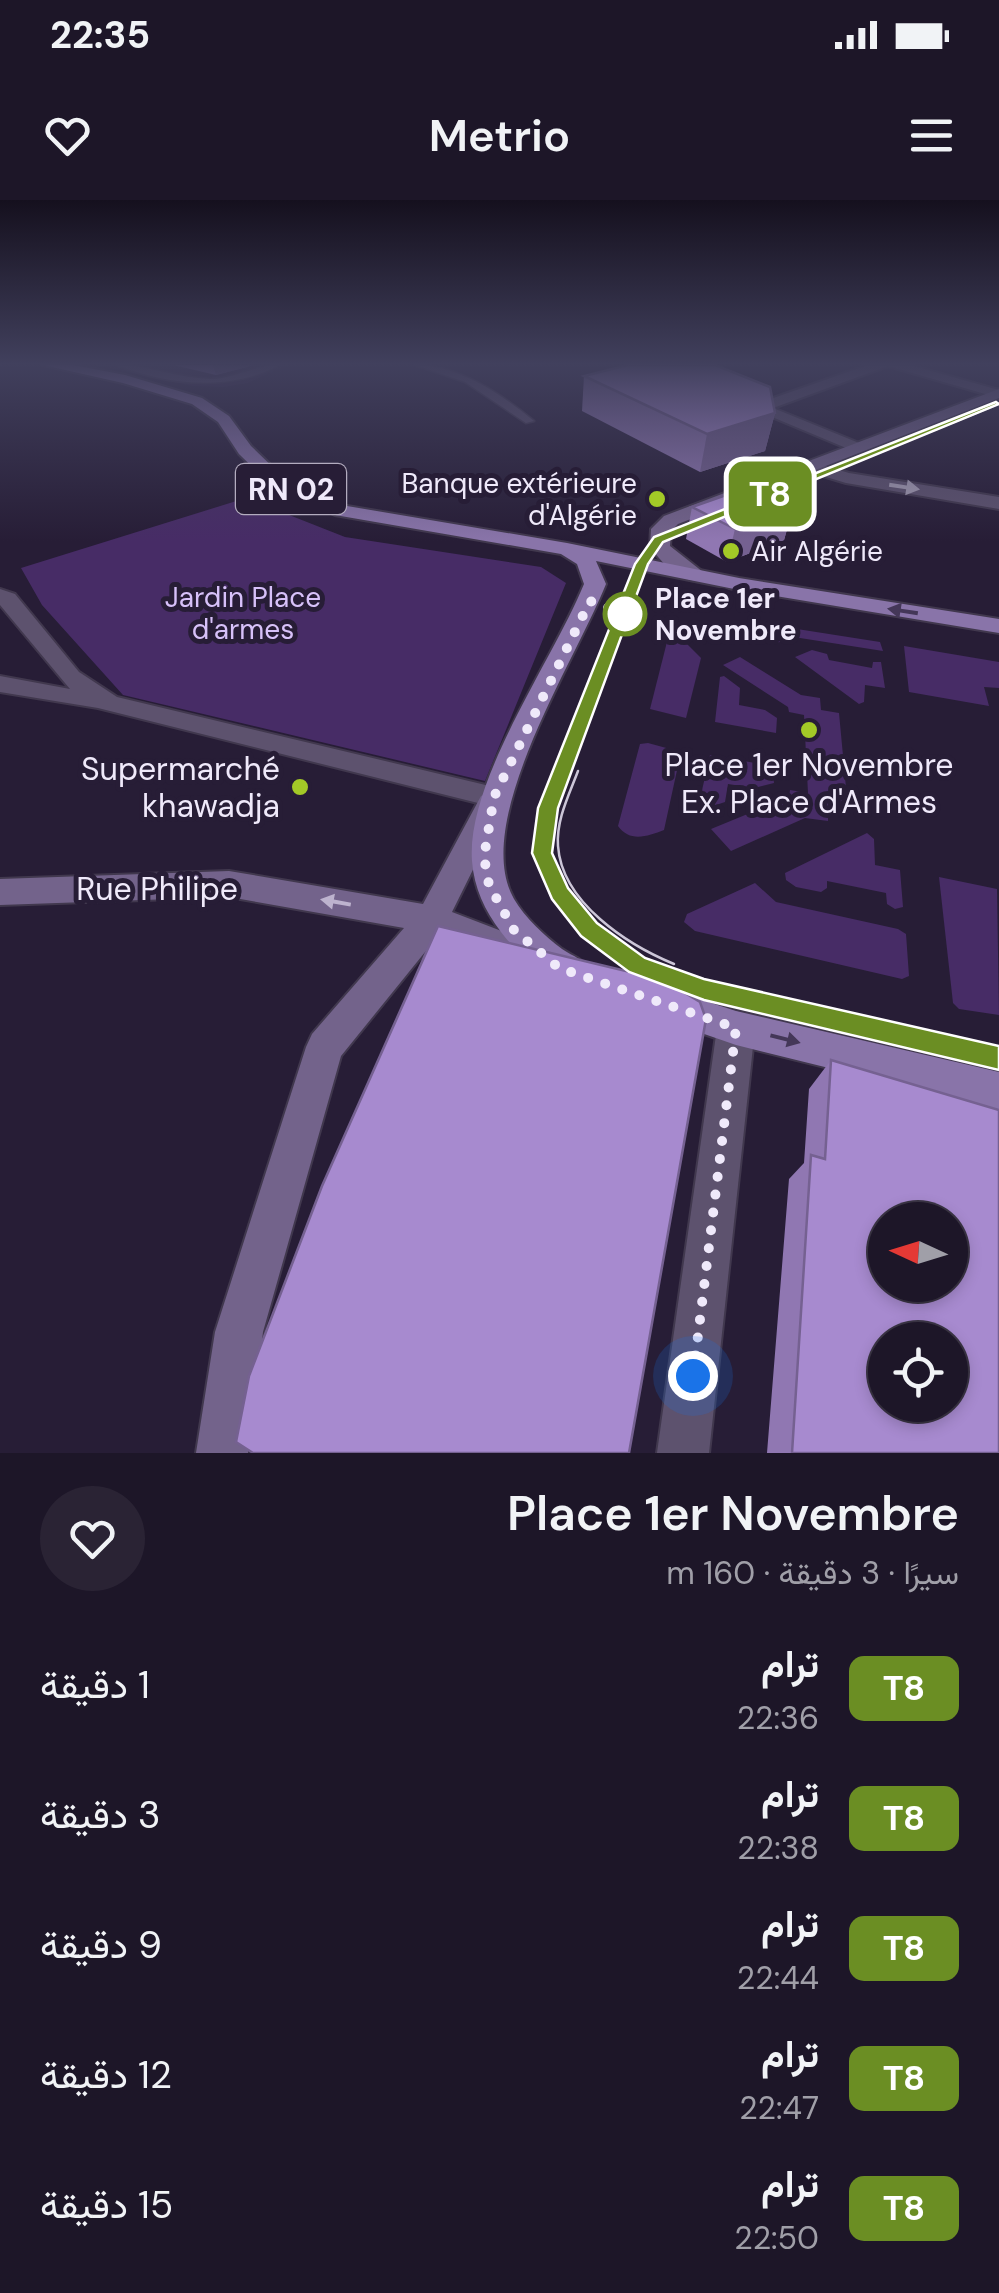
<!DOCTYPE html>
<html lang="ar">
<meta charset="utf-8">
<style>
body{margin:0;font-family:"DM Sans",Vazirmatn,sans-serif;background:#2a2334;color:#f1f3f6;direction:rtl;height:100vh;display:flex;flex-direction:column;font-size:38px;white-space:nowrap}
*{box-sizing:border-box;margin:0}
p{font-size:32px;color:#a09fa8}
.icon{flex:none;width:55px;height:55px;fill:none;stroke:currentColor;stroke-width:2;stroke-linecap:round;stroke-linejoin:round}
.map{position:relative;height:1253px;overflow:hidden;direction:ltr}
.sheet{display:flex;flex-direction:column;background:#1d1628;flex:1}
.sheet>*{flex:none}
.badge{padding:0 20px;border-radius:15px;font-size:35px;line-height:65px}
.needle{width:65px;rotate:274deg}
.fabs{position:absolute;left:868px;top:1002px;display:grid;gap:20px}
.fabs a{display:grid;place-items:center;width:100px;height:100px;border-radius:50%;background:#1d1628;box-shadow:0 5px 15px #0003,0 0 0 2px #3b3545;font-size:50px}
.you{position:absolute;width:50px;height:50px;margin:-25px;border:8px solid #fff;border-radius:50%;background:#1a73e8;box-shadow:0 0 0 15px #1a73e833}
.map>.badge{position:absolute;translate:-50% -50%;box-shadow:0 0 0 5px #fff}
.round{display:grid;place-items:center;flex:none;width:105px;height:105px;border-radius:52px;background:#2a2334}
.overview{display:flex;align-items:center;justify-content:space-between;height:170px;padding:0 40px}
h1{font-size:48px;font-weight:600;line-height:75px}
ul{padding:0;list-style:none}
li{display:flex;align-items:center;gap:30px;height:130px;padding:0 40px}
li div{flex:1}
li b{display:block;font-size:38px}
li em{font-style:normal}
li .badge{min-width:110px;font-weight:700;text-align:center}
.status{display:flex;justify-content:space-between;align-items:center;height:70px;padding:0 50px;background:#1d1628;direction:ltr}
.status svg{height:28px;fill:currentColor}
header{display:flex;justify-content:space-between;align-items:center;height:130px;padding:0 40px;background:#1d1628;font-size:45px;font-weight:600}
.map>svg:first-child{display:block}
.built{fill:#322443}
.green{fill:#472c66}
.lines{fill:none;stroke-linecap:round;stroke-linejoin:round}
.lane-casing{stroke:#41384e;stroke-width:3}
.street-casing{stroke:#41384e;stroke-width:4}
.secondary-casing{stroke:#41384e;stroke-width:4}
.primary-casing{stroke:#41384e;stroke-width:4}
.lane{fill:#5d526e;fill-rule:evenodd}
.street{fill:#5d526e;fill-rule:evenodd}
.secondary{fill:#73638b;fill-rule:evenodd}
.primary{fill:#8974a9;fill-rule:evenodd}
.tram{stroke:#ccc6d8;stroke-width:2.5}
.wall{fill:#9077b2}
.shaded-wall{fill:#756191}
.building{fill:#a78acf;stroke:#756191;stroke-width:2.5;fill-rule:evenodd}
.oneway{fill:#a69eb4}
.oneway2{fill:#443758}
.oneway3{fill:#bdb3ce}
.line{fill:#6b8e23;stroke:#fff;stroke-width:2.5}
.walk{stroke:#efe9fa;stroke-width:10;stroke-dasharray:0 18}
.poi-dot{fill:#a3c927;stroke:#271d36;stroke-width:4}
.stop-dot{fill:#fff;stroke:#6b8e23;stroke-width:5}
.labels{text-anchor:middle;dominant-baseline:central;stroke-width:10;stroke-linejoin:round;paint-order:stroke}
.far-poi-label{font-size:28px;fill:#efe9fa;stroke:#271d36;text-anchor:end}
.far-park-label{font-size:28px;fill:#d7c1f9;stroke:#271d36}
.far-stop-label{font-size:28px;font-weight:bold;fill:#efe9fa;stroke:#271d36;text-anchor:start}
.shield{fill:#271d36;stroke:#b3acbf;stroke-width:2.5}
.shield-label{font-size:30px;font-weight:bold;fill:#efe9fa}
.poi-label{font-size:32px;fill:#efe9fa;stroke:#271d36}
.street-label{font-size:32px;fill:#efe9fa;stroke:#271d36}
</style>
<div class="status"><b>22:35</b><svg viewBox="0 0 49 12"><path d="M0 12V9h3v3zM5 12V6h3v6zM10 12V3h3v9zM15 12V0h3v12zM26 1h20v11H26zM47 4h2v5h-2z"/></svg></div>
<header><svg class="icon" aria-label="menu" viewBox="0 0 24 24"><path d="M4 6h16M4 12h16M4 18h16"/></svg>Metrio<svg class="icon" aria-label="heart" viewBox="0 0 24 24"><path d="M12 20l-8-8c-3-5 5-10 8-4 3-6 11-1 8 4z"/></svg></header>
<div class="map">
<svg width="999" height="1253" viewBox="0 0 999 1253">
<rect width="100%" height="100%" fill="#271d36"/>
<polygon class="built" points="96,165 287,165 248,183 224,187 192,186"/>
<g class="green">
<polygon points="246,298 345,337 541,367 566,383 485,581 123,495 42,405 21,368"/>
<polygon points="758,423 880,442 883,451 800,438 775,443 752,426"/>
<polygon points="675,432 701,458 686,518 650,509 669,434"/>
<polygon points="904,446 999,462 999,488 984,487 989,506 909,492"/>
<polygon points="812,450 827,454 829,460 872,468 873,462 881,462 885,488 865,485 864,502 859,504 795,457"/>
<polygon points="740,457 801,495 820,498 821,510 839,513 848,609 828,606 828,621 805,618 731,651 711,629 789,597 790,590 808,593 804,515 789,512 788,507 723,465"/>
<polygon points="724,476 740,488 739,505 765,510 777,518 776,533 715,522 720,477"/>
<path d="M648,543L681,552L664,630C648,636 630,643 618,626L640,544Z"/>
<polygon points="710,555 772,566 774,583 754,588 728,584 725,602 701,610 698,608"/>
<polygon points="867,633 874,639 875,665 900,670 903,707 895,709 887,704 886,693 827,681 827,688 821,692 796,687 786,680 785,673"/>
<polygon points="939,677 997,689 999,815 959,809 953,803"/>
<polygon points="755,683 776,702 898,729 906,734 909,776 902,779 695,731 684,722 687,714"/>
</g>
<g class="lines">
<g class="lane-casing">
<g id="lane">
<path d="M116,165C148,165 178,178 210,179C234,179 255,165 279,165C230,192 167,185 116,165Z"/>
<path d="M415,165C459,165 501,194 534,221L526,223L465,182Z"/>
</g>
</g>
<g class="street-casing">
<g id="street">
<polygon points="868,165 910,165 999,190 999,198 888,166 773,208 864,245 866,248 858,253 729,199 736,195 759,203"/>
<polygon points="809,261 849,273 999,297 999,309 846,283 803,270 800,266"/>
<polygon points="0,389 15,394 79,472 117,497 494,587 504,590 508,597 504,604 494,607 98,508 0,492 0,476 70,489 0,405"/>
<polygon points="736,811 749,816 755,828 709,1253 657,1253 717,828 723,816"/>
</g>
</g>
<g class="secondary-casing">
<g id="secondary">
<path d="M999,189V198L678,324L671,331L670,346L703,372L707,376L703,380C681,384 663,364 650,347L651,329L664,316Z"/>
<polygon points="491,592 501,596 506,603 452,712 520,738 525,748 520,758 508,763 438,736 341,856 263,1132 248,1253 196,1253 215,1132 306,847 312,834 404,728 229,697 0,705 0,679 229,671 423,704 481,596"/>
</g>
</g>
<g class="primary-casing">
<g id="primary">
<path d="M43,165H73L125,175L202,198L229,216L251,246L281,275L347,306L567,343L739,378L999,419V433L739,390L596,361L606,384C576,460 470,622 514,699C525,718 545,736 562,749C574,757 584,759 591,772L585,783L573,787C542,776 521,758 501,732C485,711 474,688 472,661C466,581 553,460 584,384L577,364L561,354L335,315L269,283L239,254L218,222L192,204L123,183Z"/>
<polygon points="668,789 736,811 999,872 999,910 736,845 655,817 650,805 655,793"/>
</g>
</g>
<use href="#lane" class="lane"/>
<use href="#street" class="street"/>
<use href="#secondary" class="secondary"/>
<use href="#primary" class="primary"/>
<g class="tram">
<polyline points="999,204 659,340 641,364 548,608 542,653 560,693 589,730 637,765 704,789 999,858"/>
<path d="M578,571C569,595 556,620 558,646C562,703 628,745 674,764"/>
</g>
</g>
<g class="wall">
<polygon points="173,165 254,165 216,175"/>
<polygon points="584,176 775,213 765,251 700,272 582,211"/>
<polygon points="692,307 793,308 784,340 727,362 686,339"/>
<polygon points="831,860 999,1253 767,1253 789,979 804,963 809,889"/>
</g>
<g class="shaded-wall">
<polygon points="213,165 254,165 216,175"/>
<polygon points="775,213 765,251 700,272 707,234"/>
<polygon points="793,308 784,340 727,362 735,329"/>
</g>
<g class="building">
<polygon points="628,165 715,165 770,187 775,213 707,234 584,176"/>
<polygon points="749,287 793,308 735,329 692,307"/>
<polygon points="438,726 676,783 675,787 700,802 706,819 629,1253 253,1253 236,1242 249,1176 322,986"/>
<path d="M831,860L999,910V1253H792L811,955L825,959ZM885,1020H950V1085H885ZM885,1140H950V1205H885Z"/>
</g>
<defs><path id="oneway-solid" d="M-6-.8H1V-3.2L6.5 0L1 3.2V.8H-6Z" transform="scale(2.5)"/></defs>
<use class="oneway" href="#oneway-solid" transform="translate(904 287) rotate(9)"/>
<g class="oneway2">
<use href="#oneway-solid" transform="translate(903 411) rotate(-171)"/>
<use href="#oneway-solid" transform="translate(785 839) rotate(14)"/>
</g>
<use class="oneway3" href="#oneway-solid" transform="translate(336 702) rotate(-170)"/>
<linearGradient id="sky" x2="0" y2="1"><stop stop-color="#15101e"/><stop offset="0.48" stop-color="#41405d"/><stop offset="1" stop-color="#41405d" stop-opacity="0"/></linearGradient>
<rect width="999" height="341" fill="url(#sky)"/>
<polygon class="line" points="996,202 999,204 663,342 648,364 558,608 552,653 568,688 597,723 645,758 704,779 999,846 999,870 704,800 629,772 581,736 552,699 532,653 538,608 635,364 654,337"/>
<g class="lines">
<polyline class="walk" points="625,414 590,401 494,597 484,657 489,685 514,730 559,768 736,828 693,1176"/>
</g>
<g class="poi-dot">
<circle cx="657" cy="299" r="10"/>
<circle cx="731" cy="351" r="10"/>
<circle cx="809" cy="530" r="10"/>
<circle cx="300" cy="587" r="10"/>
</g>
<circle class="stop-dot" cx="625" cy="414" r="20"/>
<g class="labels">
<g class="far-poi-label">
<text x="637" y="283">Banque extérieure<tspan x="637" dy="32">d'Algérie</tspan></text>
<text x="751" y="351" text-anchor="start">Air Algérie</text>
</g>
<g class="far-park-label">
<text x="243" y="397">Jardin Place<tspan x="243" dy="32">d'armes</tspan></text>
</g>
<g class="far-stop-label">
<text x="655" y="398">Place 1er<tspan x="655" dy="32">Novembre</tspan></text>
</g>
<rect class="shield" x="236" y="264" width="110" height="50" rx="8"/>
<g class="shield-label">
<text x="291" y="289">RN 02</text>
</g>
<g class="poi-label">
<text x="809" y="565">Place 1er Novembre<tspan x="809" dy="37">Ex. Place d'Armes</tspan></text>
<text x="280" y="569" text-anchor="end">Supermarché<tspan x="280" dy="37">khawadja</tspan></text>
</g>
<g class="street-label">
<text x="157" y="689">Rue Philipe</text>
</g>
</g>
</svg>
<div class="fabs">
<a><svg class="needle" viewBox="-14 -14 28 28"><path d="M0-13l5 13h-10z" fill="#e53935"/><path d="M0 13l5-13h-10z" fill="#a09fa8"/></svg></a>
<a><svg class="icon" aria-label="locate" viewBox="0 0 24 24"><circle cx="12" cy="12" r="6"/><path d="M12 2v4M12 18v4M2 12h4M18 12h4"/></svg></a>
</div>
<div class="you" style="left:693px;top:1176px"></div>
<b class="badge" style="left:770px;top:294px;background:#6b8e23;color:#fff">T8</b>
</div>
<section class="sheet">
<div class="overview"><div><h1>Place 1er Novembre</h1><p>سيرًا · 3 دقيقة · 160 m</p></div><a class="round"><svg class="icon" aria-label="heart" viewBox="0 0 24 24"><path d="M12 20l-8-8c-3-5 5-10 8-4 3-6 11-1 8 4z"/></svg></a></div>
<ul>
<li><span class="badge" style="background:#6b8e23;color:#fff">T8</span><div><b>ترام</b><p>22:36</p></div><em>1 دقيقة</em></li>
<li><span class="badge" style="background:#6b8e23;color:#fff">T8</span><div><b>ترام</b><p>22:38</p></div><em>3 دقيقة</em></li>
<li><span class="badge" style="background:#6b8e23;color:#fff">T8</span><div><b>ترام</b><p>22:44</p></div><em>9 دقيقة</em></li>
<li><span class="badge" style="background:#6b8e23;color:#fff">T8</span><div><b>ترام</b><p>22:47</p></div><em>12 دقيقة</em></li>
<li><span class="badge" style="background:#6b8e23;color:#fff">T8</span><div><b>ترام</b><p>22:50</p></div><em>15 دقيقة</em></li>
</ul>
</section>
